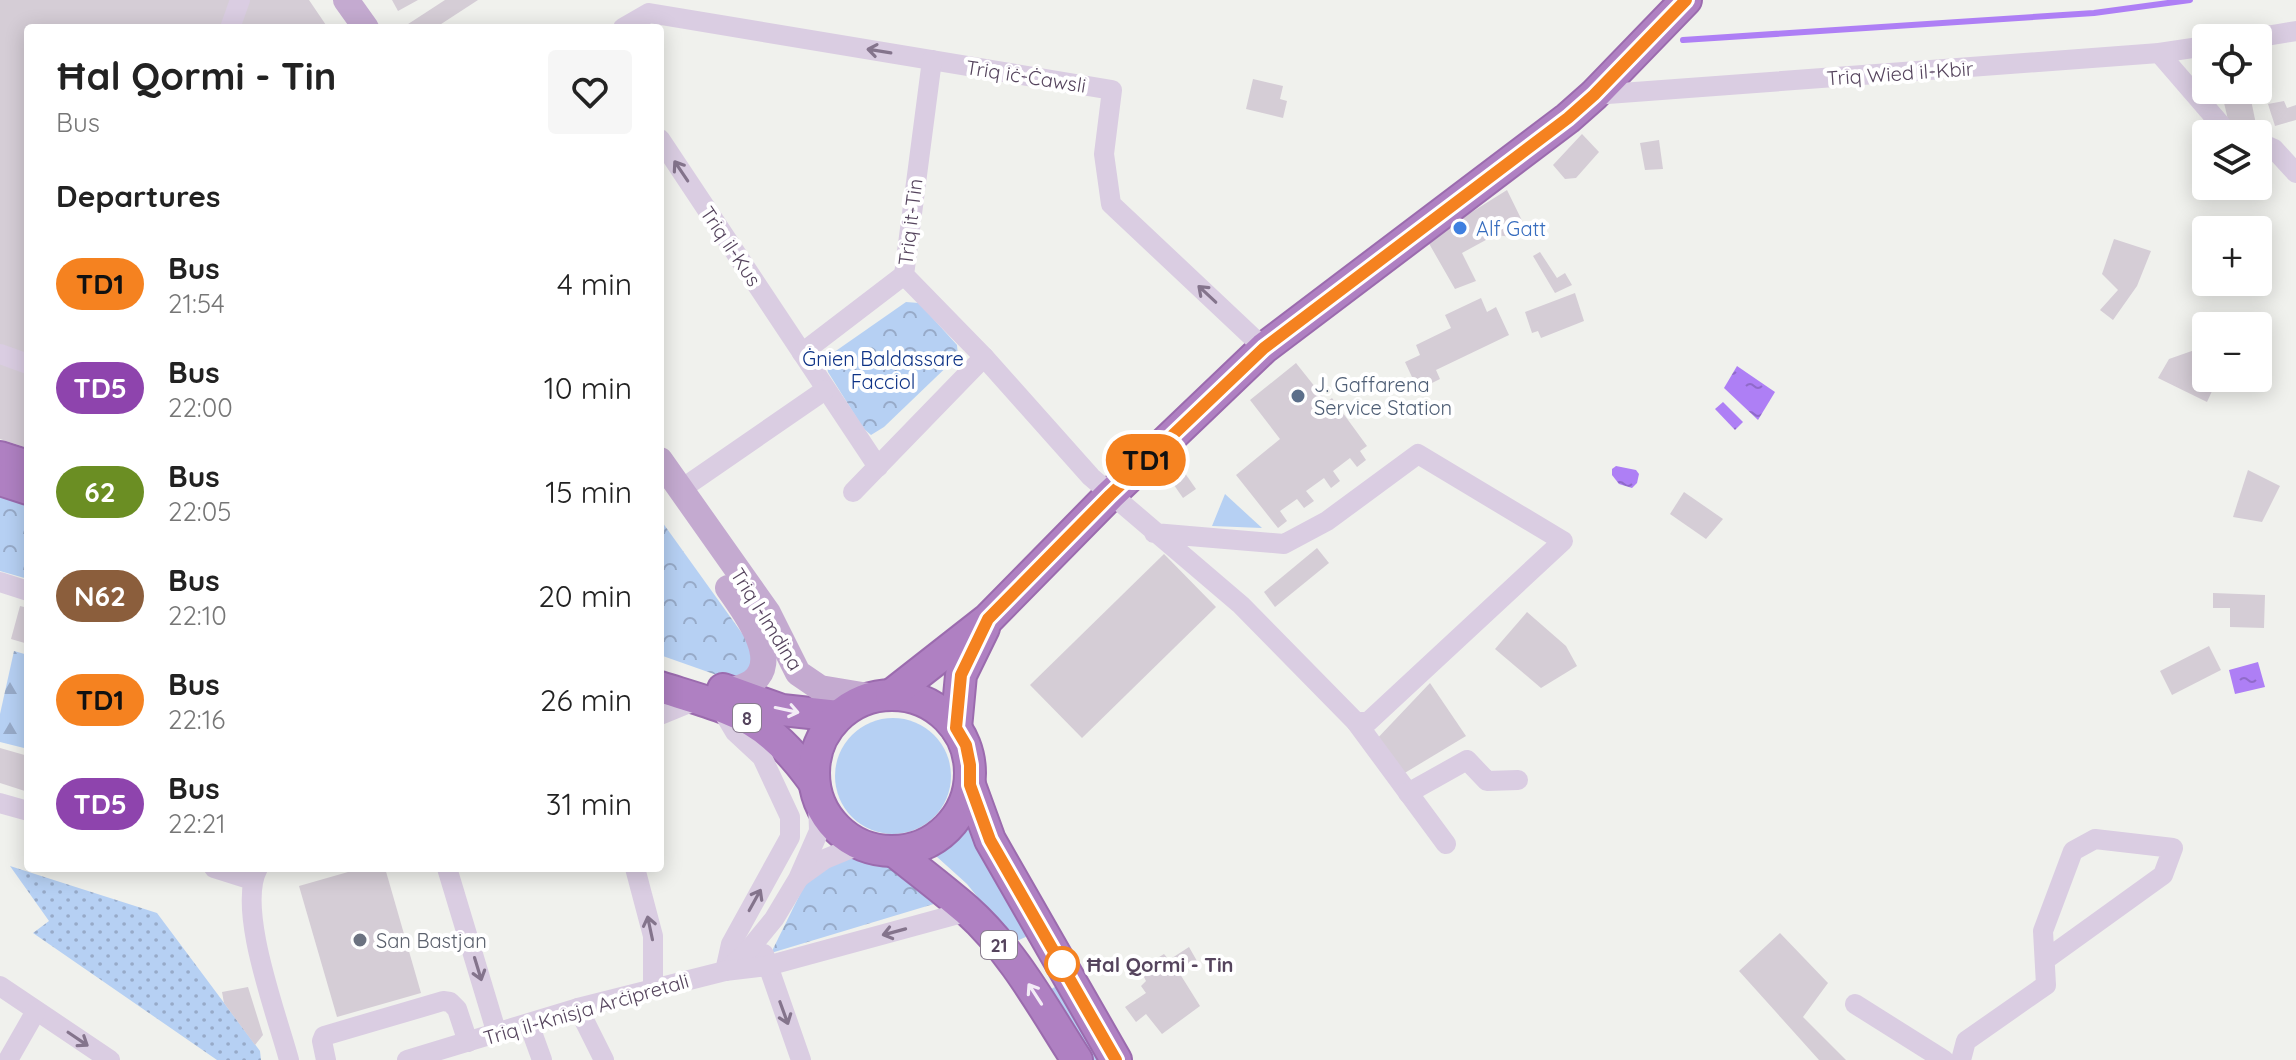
<!DOCTYPE html>
<meta charset="utf-8">
<style>
body{margin:0;font-family:Quicksand,sans-serif;background:#f6f6f6;color:#222;height:100vh;display:flex;flex-direction:column;font-size:30px;white-space:nowrap}
*{box-sizing:border-box;margin:0}
p{font-size:26px;color:#767676}
.icon{flex:none;width:44px;height:44px;fill:none;stroke:currentColor;stroke-width:2;stroke-linecap:round;stroke-linejoin:round}
.map{position:relative;flex:1;overflow:hidden}
.sheet{position:absolute;left:24px;top:24px;width:640px;height:848px;display:flex;flex-direction:column;background:#fff;border-radius:8px;box-shadow:0 4px 20px #0003}
.sheet>*{flex:none}
.badge{padding:0 16px;border-radius:26px;font-size:28px;line-height:52px}
.tools{position:absolute;left:2192px;top:24px;display:grid;gap:16px}
.tools a{display:grid;place-items:center;width:80px;height:80px;border-radius:8px;background:#fff;box-shadow:0 4px 20px #0003;font-size:40px}
.map>.badge{position:absolute;translate:-50% -50%;box-shadow:0 0 0 4px #fff}
h2{padding:0 32px;font-size:30px;line-height:72px}
.round{display:grid;place-items:center;flex:none;width:84px;height:84px;border-radius:8px;background:#f6f6f6}
.headline{display:flex;align-items:center;justify-content:space-between;height:136px;padding:0 32px}
h1{font-size:38px;font-weight:800;line-height:60px}
ul{padding:0;list-style:none}
li{display:flex;align-items:center;gap:24px;height:104px;padding:0 32px}
li div{flex:1}
li b{display:block;font-size:30px}
li em{font-style:normal}
li .badge{min-width:88px;font-weight:700;text-align:center}
.map>svg:first-child{display:block}
.grass{fill:#b6d0f3}
.forest{fill:url(#forest-firs)}
.park{fill:url(#park-crowns)}
.garden{fill:url(#garden-dots)}
.water{fill:url(#water-ripples)}
.lines{fill:none;stroke-linecap:round;stroke-linejoin:round}
.stream{stroke:#ae7ff5;stroke-width:6}
.building{fill:#d5cdd6}
.highway-casing{stroke:#9b6bae;stroke-width:34}
.minor{stroke:#dacde2;stroke-width:20}
.major{stroke:#c4aad0;stroke-width:26}
.highway{stroke:#af80c2;stroke-width:30}
.oneway{stroke:#84748c}
.oneway2{stroke:#f3ecf6}
.line-casing{stroke:#fff;stroke-width:18}
.line{stroke:#f58220;stroke-width:12}
.shop-dot{fill:#3f7fe0;stroke:#fff;stroke-width:3}
.service-dot{fill:#5c6f8a;stroke:#fff;stroke-width:3}
.worship-dot{fill:#6b7280;stroke:#fff;stroke-width:3}
.stop-dot{fill:#fff;stroke:#f58220;stroke-width:4}
.labels{text-anchor:middle;dominant-baseline:central;stroke-width:8;stroke-linejoin:round;paint-order:stroke}
.shield{fill:#fff;stroke:#887c8e;stroke-width:2}
.shield-label{font-size:18px;font-weight:bold;fill:#55445d}
.street-label{font-size:20px;fill:#55445d;stroke:#fff}
.shop-label{font-size:20px;fill:#366cbe;stroke:#fff;text-anchor:start}
.park-label{font-size:20px;fill:#0d3286;stroke:#fff}
.service-label{font-size:20px;fill:#4e5e75;stroke:#fff;text-anchor:start}
.worship-label{font-size:20px;fill:#5b616d;stroke:#fff;text-anchor:start}
.stop-label{font-size:20px;font-weight:bold;fill:#55445d;stroke:#fff;text-anchor:start}
</style>
<div class="map">
<svg width="2296" height="1060" viewBox="0 0 2296 1060">
<defs>
<pattern id="forest-firs" width="22" height="20" patternUnits="userSpaceOnUse" patternTransform="scale(2)"><rect width="22" height="20" fill="#b6d0f3"/><path d="M5 1l3.5 6h-7zM16 11l3.5 6h-7z" fill="#97aac8"/></pattern>
<pattern id="park-crowns" width="20" height="18" patternUnits="userSpaceOnUse" patternTransform="scale(2)"><rect width="20" height="18" fill="#b6d0f3"/><path d="M2 6a3 3 0 1 1 6 0M12 15a3 3 0 1 1 6 0" fill="none" stroke="#97aac8"/></pattern>
<pattern id="garden-dots" width="8" height="8" patternUnits="userSpaceOnUse" patternTransform="scale(2)"><rect width="8" height="8" fill="#b6d0f3"/><path d="M2 2h.1M6 6h.1" fill="none" stroke="#97aac8" stroke-width="1.8" stroke-linecap="round"/></pattern>
<pattern id="water-ripples" width="26" height="14" patternUnits="userSpaceOnUse" patternTransform="scale(2)"><rect width="26" height="14" fill="#ae7ff5"/><path d="M2 4q2-2 4 0t4 0M15 11q2-2 4 0t4 0" fill="none" stroke="#906aca"/></pattern>
</defs>
<rect width="100%" height="100%" fill="#f0f1ed"/>
<g class="grass">
<polygon points="1225,494 1262,528 1212,526"/>
<circle cx="893" cy="776" r="58"/>
<polygon points="969,825 1028,936 1014,942 967,884 936,856 956,842"/>
<polygon points="1057,986 1099,1060 1092,1060 1049,990"/>
</g>
<polygon class="forest" points="14,651 28,655 28,749 0,742 0,714"/>
<g class="park">
<polygon points="906,302 919,303 957,345 958,356 884,427 871,435 863,428 828,372 826,362 830,355"/>
<polygon points="0,496 28,504 28,579 0,571"/>
<polygon points="660,519 749,643 752,664 744,677 728,679 660,655"/>
<polygon points="851,858 889,867 937,903 771,953 808,878 827,864"/>
</g>
<polygon class="garden" points="10,866 157,913 260,1051 261,1060 217,1060 33,933 49,921"/>
<g class="water">
<polygon points="1737,366 1775,392 1758,420 1724,388"/>
<polygon points="1723,402 1743,422 1735,430 1715,409"/>
<polygon points="1616,466 1636,470 1639,474 1637,483 1632,488 1619,484 1612,475 1612,469"/>
<polygon points="2258,662 2265,687 2235,694 2229,670"/>
</g>
<g class="lines">
<polyline class="stream" points="1683,40 2094,13 2190,0"/>
</g>
<g class="building">
<polygon points="0,0 309,0 328,28 28,28 28,448 0,439"/>
<polygon points="392,0 418,0 398,11"/>
<polygon points="445,0 478,0 435,28 402,28"/>
<polygon points="1253,79 1283,86 1280,99 1287,101 1283,118 1246,109"/>
<polygon points="2221,90 2249,90 2258,134 2237,134 2229,124"/>
<polygon points="2284,101 2287,108 2296,105 2296,120 2275,126 2268,104"/>
<polygon points="1582,134 1599,152 1576,178 1565,179 1553,165"/>
<polygon points="1659,140 1663,169 1645,170 1640,143"/>
<polygon points="1507,190 1531,239 1495,235 1462,253 1476,281 1455,289 1427,240"/>
<polygon points="2114,239 2151,251 2137,286 2113,320 2100,310 2118,290 2102,274"/>
<polygon points="1540,252 1557,278 1565,273 1572,285 1555,293 1533,256"/>
<polygon points="1575,293 1584,321 1541,338 1538,331 1532,333 1525,312"/>
<polygon points="1481,298 1487,312 1496,307 1509,335 1436,370 1440,379 1418,390 1405,362 1420,355 1416,345 1451,328 1445,315"/>
<polygon points="2206,346 2206,378 2218,378 2207,402 2158,378 2169,359"/>
<polygon points="1296,363 1327,402 1332,398 1367,446 1360,451 1366,460 1357,467 1350,458 1333,471 1340,481 1331,488 1324,478 1306,491 1314,501 1304,508 1297,499 1280,511 1287,521 1278,528 1236,475 1280,439 1250,400"/>
<polygon points="1180,466 1196,489 1183,498 1167,475"/>
<polygon points="2248,470 2280,486 2262,522 2233,517"/>
<polygon points="1684,492 1723,519 1706,539 1670,514"/>
<polygon points="1317,548 1329,563 1275,607 1264,592"/>
<polygon points="1164,554 1216,607 1082,738 1030,685"/>
<polygon points="2213,593 2265,595 2264,628 2230,627 2230,608 2213,608"/>
<polygon points="20,606 28,608 28,644 11,639"/>
<polygon points="1527,612 1566,646 1577,666 1541,688 1495,649"/>
<polygon points="2209,646 2221,670 2172,695 2160,671"/>
<polygon points="1430,683 1466,736 1403,774 1373,743"/>
<polygon points="0,748 28,756 28,792 0,783"/>
<polygon points="362,868 385,868 421,993 337,1017 299,886"/>
<polygon points="1780,933 1828,983 1803,1017 1846,1060 1819,1060 1739,971"/>
<polygon points="1189,947 1197,961 1180,974 1200,1006 1162,1034 1146,1014 1136,1022 1125,1007 1146,993 1141,986 1146,981 1140,969 1164,954 1169,960"/>
<polygon points="248,987 263,1035 255,1045 224,1003 222,992"/>
</g>
<g class="lines">
<g class="highway-casing">
<g id="highway">
<polyline points="0,457 28,466"/>
<polyline points="0,480 28,489"/>
<path d="M660,687C733,710 766,715 813,781"/>
<polyline points="723,689 782,710 838,716"/>
<circle cx="892" cy="773" r="78"/>
<polyline points="891,695 988,619 1110,495 1264,348 1568,118 1594,95 1686,0"/>
<polyline points="956,728 961,675 984,628"/>
<polyline points="970,785 990,840 1116,1060"/>
<path d="M895,852C919,871 944,890 967,910C1013,951 1044,1009 1077,1060"/>
</g>
</g>
<g class="minor">
<polyline points="230,28 240,0"/>
<polyline points="623,28 649,13 1112,90 1104,154 1111,204 1264,348"/>
<polyline points="2254,38 2296,31"/>
<polyline points="2159,53 2229,134"/>
<polyline points="932,60 904,275 984,357 1091,477 1241,605 1356,722 1368,722 1563,541 1418,454 1327,521 1284,544 1154,533"/>
<polyline points="1594,95 2159,53 2206,46"/>
<polyline points="660,139 878,467"/>
<polyline points="2258,142 2274,149 2296,173"/>
<polyline points="802,353 904,275"/>
<polyline points="0,354 28,364"/>
<polyline points="680,490 825,390"/>
<polyline points="853,492 984,357"/>
<polyline points="0,582 28,591"/>
<polyline points="719,705 735,732 762,757 790,817 790,837 731,944 725,971"/>
<polyline points="660,715 699,699"/>
<polyline points="1356,722 1446,844"/>
<polyline points="1408,793 1467,760 1487,781 1518,780"/>
<polyline points="0,803 28,811"/>
<polyline points="214,868 252,880"/>
<path d="M258,868C236,908 277,1015 289,1060"/>
<polyline points="447,868 497,1034"/>
<polyline points="635,868 653,936 653,989"/>
<polyline points="800,877 825,859 859,845"/>
<polyline points="764,954 801,1060"/>
<polyline points="725,971 746,953 774,919 798,879 819,831 818,800"/>
<polyline points="0,986 110,1060"/>
<polyline points="1855,1004 1944,1060"/>
<polyline points="578,1008 604,1060"/>
<polyline points="529,1024 542,1060"/>
<polyline points="8,1060 36,1011"/>
<polyline points="326,1060 322,1041 324,1036 443,1001 450,1002 457,1009 468,1042"/>
<polyline points="407,1060 578,1008 725,971 767,966 969,911"/>
<polyline points="1961,1060 1966,1041 2046,985 2043,931 2073,851 2095,839 2173,848 2163,875 2045,960"/>
</g>
<g class="major">
<polyline points="346,0 366,28"/>
<polyline points="660,460 768,613 798,673 820,688 874,697"/>
<path d="M728,691C736,689 745,687 752,682C783,660 743,610 728,588"/>
</g>
<use href="#highway" class="highway"/>
</g>
<defs><path id="oneway-shaft" d="M-6 0H5M1.5-3L5.5 0L1.5 3" fill="none" stroke-width="1.6" stroke-linecap="round" stroke-linejoin="round" transform="scale(2)"/></defs>
<g class="oneway">
<use href="#oneway-shaft" transform="translate(879 51) rotate(-171)"/>
<use href="#oneway-shaft" transform="translate(681 171) rotate(-124)"/>
<use href="#oneway-shaft" transform="translate(1207 294) rotate(-137)"/>
<use href="#oneway-shaft" transform="translate(755 900) rotate(-61)"/>
<use href="#oneway-shaft" transform="translate(650 928) rotate(-102)"/>
<use href="#oneway-shaft" transform="translate(894 932) rotate(165)"/>
<use href="#oneway-shaft" transform="translate(478 969) rotate(73)"/>
<use href="#oneway-shaft" transform="translate(784 1013) rotate(70)"/>
<use href="#oneway-shaft" transform="translate(78 1039) rotate(34)"/>
</g>
<g class="oneway2">
<use href="#oneway-shaft" transform="translate(787 710) rotate(12)"/>
<use href="#oneway-shaft" transform="translate(1035 994) rotate(-123)"/>
</g>
<g class="lines">
<g class="line-casing">
<polyline id="line" points="1116,1060 990,840 970,785 970,765 966,745 956,728 961,675 988,619 1110,495 1264,348 1568,118 1594,95 1686,0"/>
</g>
<use href="#line" class="line"/>
</g>
<circle class="shop-dot" cx="1460" cy="228" r="8"/>
<circle class="service-dot" cx="1298" cy="396" r="8"/>
<circle class="worship-dot" cx="360" cy="940" r="8"/>
<circle class="stop-dot" cx="1062" cy="964" r="16"/>
<g class="labels">
<g class="shield">
<rect x="733" y="704" width="28" height="28" rx="6"/>
<rect x="981" y="931" width="36" height="28" rx="6"/>
</g>
<g class="shield-label">
<text x="747" y="718">8</text>
<text x="999" y="945">21</text>
</g>
<g class="street-label">
<text transform="translate(1900 73) rotate(-4)">Triq Wied il-Kbir</text>
<text transform="translate(1026 76) rotate(9)">Triq iċ-Ċawsli</text>
<text transform="translate(910 222) rotate(-83)">Triq it-Tin</text>
<text transform="translate(731 246) rotate(56)">Triq il-Kus</text>
<text transform="translate(767 619) rotate(58)">Triq l-Imdina</text>
<text transform="translate(586 1009) rotate(-16)">Triq il-Knisja Arċipretali</text>
</g>
<g class="shop-label">
<text x="1476" y="228">Alf Gatt</text>
</g>
<g class="park-label">
<text x="883" y="358">Ġnien Baldassare<tspan x="883" dy="23">Facciol</tspan></text>
</g>
<g class="service-label">
<text x="1314" y="384">J. Gaffarena<tspan x="1314" dy="23">Service Station</tspan></text>
</g>
<g class="worship-label">
<text x="376" y="940">San Bastjan</text>
</g>
<g class="stop-label">
<text x="1086" y="964">Ħal Qormi - Tin</text>
</g>
</g>
</svg>
<div class="tools">
<a><svg class="icon" aria-label="locate" viewBox="0 0 24 24"><circle cx="12" cy="12" r="6"/><path d="M12 2v4M12 18v4M2 12h4M18 12h4"/></svg></a>
<a><svg class="icon" aria-label="layers" viewBox="0 0 24 24"><path d="M12 4l9 5-9 5-9-5zM3 14l9 5 9-5"/></svg></a>
<a>+</a>
<a>−</a>
</div>
<b class="badge" style="left:1146px;top:460px;background:#f58220;color:#111">TD1</b>
<section class="sheet">
<div class="headline"><div><h1>Ħal Qormi - Tin</h1><p>Bus</p></div><a class="round"><svg class="icon" aria-label="heart" viewBox="0 0 24 24"><path d="M12 20l-8-8c-3-5 5-10 8-4 3-6 11-1 8 4z"/></svg></a></div>
<h2>Departures</h2>
<ul>
<li><span class="badge" style="background:#f58220;color:#111">TD1</span><div><b>Bus</b><p>21:54</p></div><em>4 min</em></li>
<li><span class="badge" style="background:#8e44ad;color:#fff">TD5</span><div><b>Bus</b><p>22:00</p></div><em>10 min</em></li>
<li><span class="badge" style="background:#6b8e23;color:#fff">62</span><div><b>Bus</b><p>22:05</p></div><em>15 min</em></li>
<li><span class="badge" style="background:#8b5e3c;color:#fff">N62</span><div><b>Bus</b><p>22:10</p></div><em>20 min</em></li>
<li><span class="badge" style="background:#f58220;color:#111">TD1</span><div><b>Bus</b><p>22:16</p></div><em>26 min</em></li>
<li><span class="badge" style="background:#8e44ad;color:#fff">TD5</span><div><b>Bus</b><p>22:21</p></div><em>31 min</em></li>
</ul>
</section>
</div>
